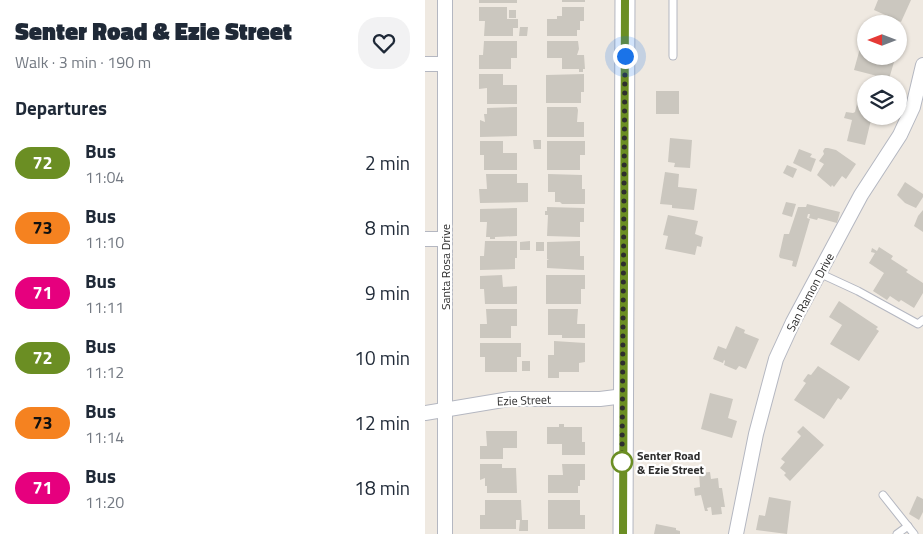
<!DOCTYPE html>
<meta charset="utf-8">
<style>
body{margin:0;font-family:"Titillium Web",sans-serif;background:#f2f2f3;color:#1f2937;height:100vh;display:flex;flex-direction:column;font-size:19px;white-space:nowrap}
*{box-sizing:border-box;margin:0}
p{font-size:16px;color:#747a83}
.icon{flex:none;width:28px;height:28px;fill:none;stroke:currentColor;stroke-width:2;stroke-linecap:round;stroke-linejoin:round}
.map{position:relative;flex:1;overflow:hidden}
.side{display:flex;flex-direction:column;background:#fff;width:425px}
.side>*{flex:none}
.badge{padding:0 10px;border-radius:16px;font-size:18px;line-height:32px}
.needle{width:32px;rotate:270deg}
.fabs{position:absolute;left:432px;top:15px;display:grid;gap:10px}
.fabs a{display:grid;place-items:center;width:50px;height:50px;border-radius:50%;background:#fff;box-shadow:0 1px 4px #0004;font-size:25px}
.you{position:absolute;width:25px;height:25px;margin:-12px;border:4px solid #fff;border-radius:50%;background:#1a73e8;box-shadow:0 0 0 8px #1a73e833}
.map>.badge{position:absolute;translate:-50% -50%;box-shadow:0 0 0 2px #fff}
h2{padding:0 15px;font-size:19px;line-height:45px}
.round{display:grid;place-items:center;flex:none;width:52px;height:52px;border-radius:20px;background:#f2f2f3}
.overview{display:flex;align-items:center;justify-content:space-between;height:85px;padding:0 15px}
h1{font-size:24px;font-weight:800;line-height:38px}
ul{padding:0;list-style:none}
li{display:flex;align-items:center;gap:15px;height:65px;padding:0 15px}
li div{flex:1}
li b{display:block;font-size:19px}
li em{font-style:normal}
li .badge{min-width:55px;font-weight:700;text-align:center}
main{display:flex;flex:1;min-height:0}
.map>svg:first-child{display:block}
.building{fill:#cbc7bf}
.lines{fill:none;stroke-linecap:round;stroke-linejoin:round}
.lane-casing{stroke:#b4b7c1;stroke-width:9}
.street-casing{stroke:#b4b7c1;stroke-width:16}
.secondary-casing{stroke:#b4b7c1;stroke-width:21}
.lane{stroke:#fff;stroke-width:7}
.street{stroke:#fff;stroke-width:14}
.secondary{stroke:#fff;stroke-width:19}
.line-casing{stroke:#fff;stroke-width:11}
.line{stroke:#6b8e23;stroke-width:8}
.walk{stroke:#2e2e2e;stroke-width:5;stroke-dasharray:0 9}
.stop-dot{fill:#fff;stroke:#6b8e23;stroke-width:2.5}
.labels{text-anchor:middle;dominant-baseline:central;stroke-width:4.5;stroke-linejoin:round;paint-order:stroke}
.street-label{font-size:12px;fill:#2e2e2e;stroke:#fff}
.stop-label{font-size:12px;font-weight:bold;fill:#2e2e2e;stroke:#fff;text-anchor:start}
</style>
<main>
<section class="side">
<div class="overview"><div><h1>Senter Road &amp; Ezie Street</h1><p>Walk · 3 min · 190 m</p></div><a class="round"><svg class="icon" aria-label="heart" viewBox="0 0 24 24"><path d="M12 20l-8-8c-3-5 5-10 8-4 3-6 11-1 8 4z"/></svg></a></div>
<h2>Departures</h2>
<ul>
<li><span class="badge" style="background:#6b8e23;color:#fff">72</span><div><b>Bus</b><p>11:04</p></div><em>2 min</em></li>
<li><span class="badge" style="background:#f58220;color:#111">73</span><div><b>Bus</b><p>11:10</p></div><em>8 min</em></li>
<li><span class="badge" style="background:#e6007e;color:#fff">71</span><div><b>Bus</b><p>11:11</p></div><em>9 min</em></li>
<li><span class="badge" style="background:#6b8e23;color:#fff">72</span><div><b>Bus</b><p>11:12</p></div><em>10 min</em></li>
<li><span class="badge" style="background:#f58220;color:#111">73</span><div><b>Bus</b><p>11:14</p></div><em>12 min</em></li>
<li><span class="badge" style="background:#e6007e;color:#fff">71</span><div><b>Bus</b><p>11:20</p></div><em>18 min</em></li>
</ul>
</section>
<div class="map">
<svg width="498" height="534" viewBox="0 0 498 534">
<rect width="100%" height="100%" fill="#efe9e1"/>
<g class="building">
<rect x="54" y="0" width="38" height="3"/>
<rect x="137" y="0" width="23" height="2"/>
<polygon points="453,0 486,0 476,22 449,10"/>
<polygon points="54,7 82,7 82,19 93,19 93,28 88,28 88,36 59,36 60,21 54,21"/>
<polygon points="137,7 159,7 159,21 155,21 155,30 152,30 152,36 122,36 122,19 132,19 132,16 137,16"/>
<rect x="84" y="10" width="7" height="8"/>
<polygon points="95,27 103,27 102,36 94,36"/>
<polygon points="59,41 92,41 92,58 86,58 86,69 54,69 54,55 58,55"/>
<polygon points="122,41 153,41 154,49 152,55 159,55 160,69 158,69 158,72 154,72 154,69 137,69 137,58 122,58"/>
<polygon points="437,41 441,43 441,56 457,56 457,59 469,62 464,79 429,70"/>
<polygon points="54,74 78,74 78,85 92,85 92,104 62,104 62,88 54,89"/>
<polygon points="159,74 159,92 156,92 156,103 121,103 121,75"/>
<rect x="231" y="91" width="23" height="23"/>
<polygon points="434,95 441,96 441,116 453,116 452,119 449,118 449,120 446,120 440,145 422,141 427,120 419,118 421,112 428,113 430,112"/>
<polygon points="92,107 92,136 55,137 55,120 60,122 59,114 62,114 62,108"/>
<polygon points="122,107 152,107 153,110 152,122 159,122 159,137 122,137"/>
<polygon points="245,138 267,140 265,168 249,167 250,163 243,162"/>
<polygon points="108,140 116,140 116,149 109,149"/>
<polygon points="55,141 78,141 78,153 92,153 92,170 59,170 59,155 55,155"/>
<polygon points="122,141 160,141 160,155 155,155 155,170 122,170"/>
<polygon points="400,148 403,148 411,150 431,164 421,179 417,176 409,187 407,185 406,187 392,175 399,164 394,161 399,154 398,151"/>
<polygon points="374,149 387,154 385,157 391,159 386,172 368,163"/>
<polygon points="362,165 372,169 368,178 358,173"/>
<polygon points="240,172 254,174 253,187 272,189 269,210 247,208 247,205 235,204"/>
<polygon points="61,174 92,174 92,183 103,183 103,202 55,203 54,189 62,189"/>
<polygon points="123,174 157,175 157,189 160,189 160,204 137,204 135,202 130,202 130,192 123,192"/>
<polygon points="480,182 498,194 498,197 491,208 480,203 472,195"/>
<polygon points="361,202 371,204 367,217 357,214"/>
<polygon points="382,204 415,212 412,223 393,218 392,220 384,218 385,214 383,214 382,218 385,219 371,267 367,266 368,261 355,258 354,256 359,234 364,234 373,207 381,207"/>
<polygon points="122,207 159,208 159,222 155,222 155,237 122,236 123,215 120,215 120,211 122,211"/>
<polygon points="92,208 92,236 70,237 70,239 65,239 65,237 61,237 62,222 55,222 55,209"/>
<polygon points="498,210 498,232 489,226 493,216"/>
<polygon points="243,215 273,221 270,234 278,237 276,247 272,246 270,255 240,249 243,236 238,235"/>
<polygon points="60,241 92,241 92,258 90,258 90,269 55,270 55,256 59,256"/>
<polygon points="105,241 105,250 95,250 95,242"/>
<polygon points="155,241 155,256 159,256 159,270 122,268 122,260 124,260 122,259 122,242"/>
<rect x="111" y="242" width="8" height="9"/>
<polygon points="454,247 468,256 466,259 483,270 481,272 498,283 498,293 489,308 476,300 474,302 465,296 462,300 448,291 459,273 444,263 450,253 446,252 447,248 452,251"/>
<polygon points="77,275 78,287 92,286 92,304 60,304 59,289 55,289 55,276"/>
<polygon points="121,275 160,275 160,289 156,289 156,304 121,304"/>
<polygon points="414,301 453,327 451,329 454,331 434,361 405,344 417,325 404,317"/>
<polygon points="61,309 92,309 92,326 86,326 86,338 55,338 55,324 62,324"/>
<polygon points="123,309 153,309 152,324 160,324 160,338 137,338 137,335 123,335"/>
<polygon points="311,326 320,330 319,333 334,339 321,369 314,366 311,370 299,365 300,361 299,360 298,363 288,359 293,346 301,349"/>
<polygon points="129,341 160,343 160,362 154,363 154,372 134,372 134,378 123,378 123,355 129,355"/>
<polygon points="55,343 96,343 96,357 92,357 92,372 60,372 60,357 55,357"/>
<rect x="97" y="361" width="8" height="10"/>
<polygon points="393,366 425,387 416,400 413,398 399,419 369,400 381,383 378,381 383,374 386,375"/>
<polygon points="285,393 308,399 303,418 312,421 307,438 276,429"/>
<polygon points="134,424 139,424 139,427 157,427 157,442 160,442 160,455 137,455 137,444 122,444 122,427 134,427"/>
<polygon points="378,426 399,445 365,481 359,475 361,473 355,468 360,462 356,459 376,436 372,432"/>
<polygon points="61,431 92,431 92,448 78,448 78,459 55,459 55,446 62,446"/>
<polygon points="55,464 77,464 77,468 91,468 92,493 62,493 62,486 60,486 60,478 55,480"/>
<polygon points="137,464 160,464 160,480 155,480 155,486 153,486 153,493 123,493 123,475 138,475"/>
<polygon points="285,472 286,479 293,478 294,488 297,488 300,507 296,507 297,514 287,515 286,507 282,508 283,511 280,511 276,495 270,496 269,488 275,487 274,473"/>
<polygon points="492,496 498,499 498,512 494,520 484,514"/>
<polygon points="344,497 366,501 362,534 331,530 334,515 340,516"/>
<polygon points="60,500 96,500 97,520 103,520 103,531 94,531 95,520 91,520 91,529 55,529 55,515 60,515"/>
<polygon points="123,500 155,500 155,515 160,515 160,529 123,529"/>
<polygon points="231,524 251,528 251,530 255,531 255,534 229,534"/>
</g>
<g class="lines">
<g class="lane-casing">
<g id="lane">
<polyline points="248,56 248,0"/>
<polyline points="394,273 433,291 493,324 498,320"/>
<polyline points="458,495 489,534"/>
<polyline points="472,534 483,526"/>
</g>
</g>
<g class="street-casing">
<g id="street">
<polyline points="20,0 20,534"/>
<polyline points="0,64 20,64"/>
<polyline points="0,239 20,239"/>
<polyline points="0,413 85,399 175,399 199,396"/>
<polyline points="311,534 331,434 351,359 368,322 436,195 475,135 488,107 498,65"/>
</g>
</g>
<g class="secondary-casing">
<polyline id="secondary" points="198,534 200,0"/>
</g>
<use href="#lane" class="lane"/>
<use href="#street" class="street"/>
<use href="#secondary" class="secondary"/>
</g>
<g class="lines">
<g class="line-casing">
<polyline id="line" points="198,534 200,0"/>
</g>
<use href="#line" class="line"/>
<polyline class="walk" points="197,462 200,56"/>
</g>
<circle class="stop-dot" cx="197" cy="462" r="10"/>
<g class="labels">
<g class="street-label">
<text transform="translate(20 267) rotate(-90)">Santa Rosa Drive</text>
<text transform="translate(385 292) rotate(-62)">San Ramon Drive</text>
<text transform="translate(99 400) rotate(-2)">Ezie Street</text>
</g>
<g class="stop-label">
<text x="212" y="455">Senter Road<tspan x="212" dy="14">&amp; Ezie Street</tspan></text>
</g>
</g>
</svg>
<div class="fabs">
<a><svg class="needle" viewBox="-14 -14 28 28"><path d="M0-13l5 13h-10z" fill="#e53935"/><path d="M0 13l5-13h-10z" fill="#747a83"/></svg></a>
<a><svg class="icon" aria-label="layers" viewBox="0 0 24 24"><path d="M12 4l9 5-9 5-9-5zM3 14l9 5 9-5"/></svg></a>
</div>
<div class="you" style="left:200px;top:56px"></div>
</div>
</main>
